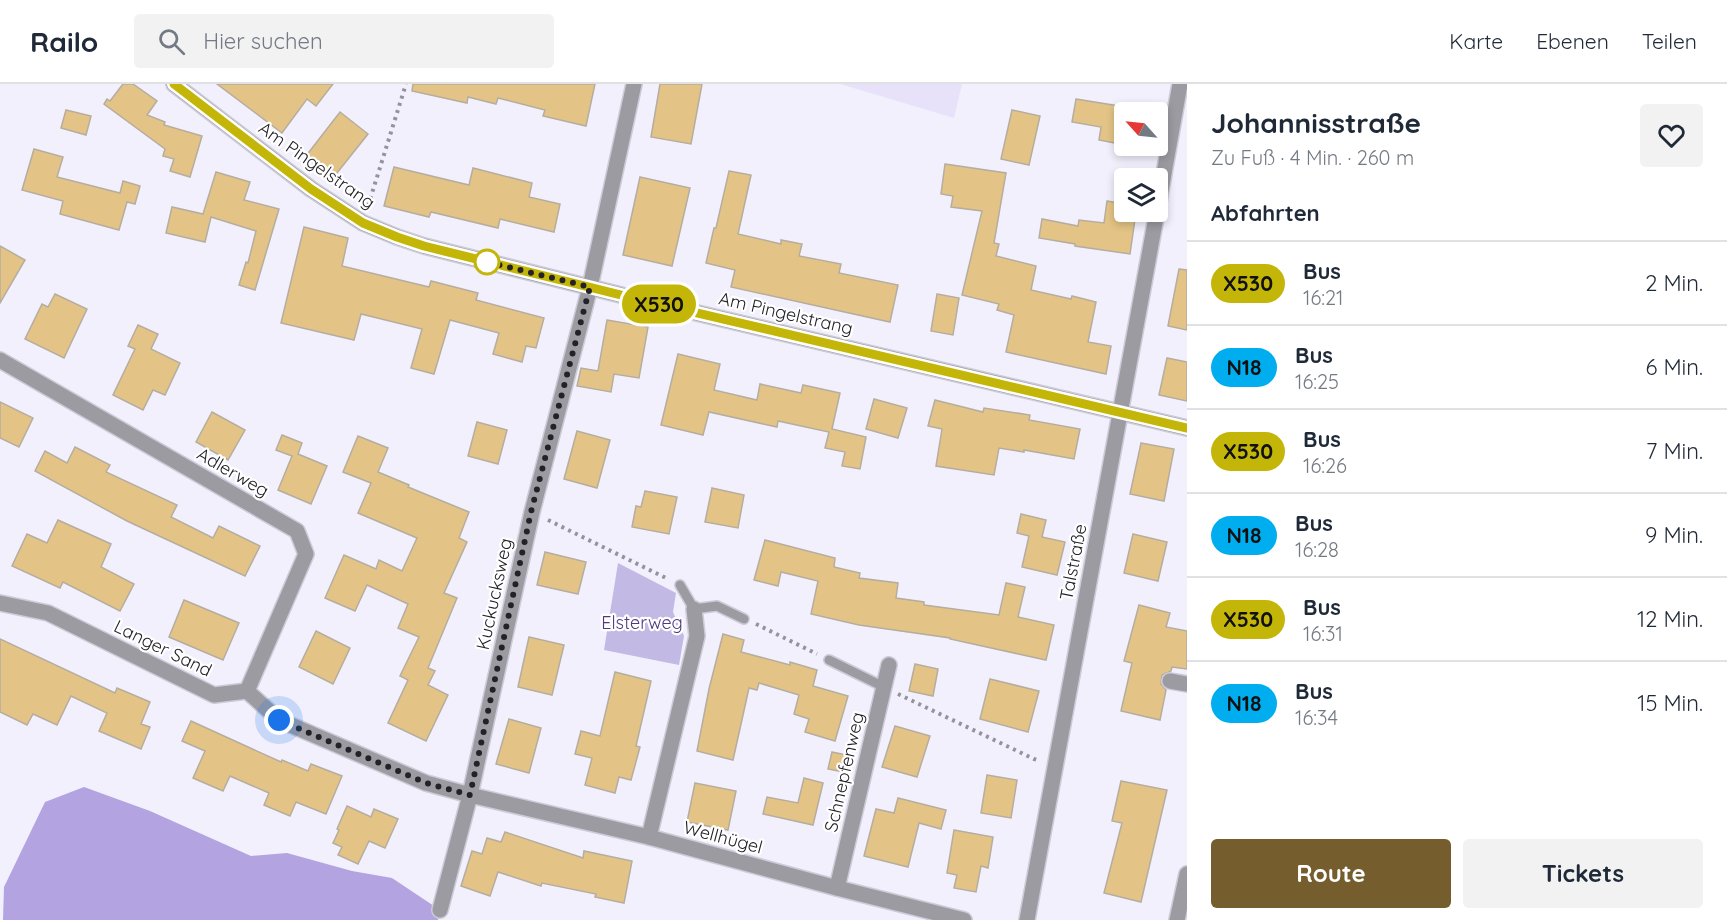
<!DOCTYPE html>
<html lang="de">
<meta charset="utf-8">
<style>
body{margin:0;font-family:Quicksand,sans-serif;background:#f2f2f3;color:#1f2937;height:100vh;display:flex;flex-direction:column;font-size:22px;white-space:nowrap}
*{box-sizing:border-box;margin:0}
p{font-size:20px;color:#747a83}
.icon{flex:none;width:33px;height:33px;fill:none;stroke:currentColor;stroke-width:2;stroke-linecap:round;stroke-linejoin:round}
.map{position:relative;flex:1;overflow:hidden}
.panel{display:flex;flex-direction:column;background:#fff;width:540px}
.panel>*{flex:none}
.badge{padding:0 12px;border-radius:20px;font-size:21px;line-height:39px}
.needle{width:39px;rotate:297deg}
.fabs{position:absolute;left:1114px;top:18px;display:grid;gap:12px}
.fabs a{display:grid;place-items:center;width:54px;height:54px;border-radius:6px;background:#fff;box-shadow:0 3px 9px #0003;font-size:30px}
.you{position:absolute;width:30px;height:30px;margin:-15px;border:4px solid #fff;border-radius:50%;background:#1a73e8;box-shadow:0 0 0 9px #1a73e833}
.map>.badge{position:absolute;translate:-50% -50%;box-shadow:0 0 0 3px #fff}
h2{padding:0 24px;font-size:22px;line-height:54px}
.round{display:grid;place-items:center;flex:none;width:63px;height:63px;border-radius:6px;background:#f2f2f3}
.summary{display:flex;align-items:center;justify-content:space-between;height:102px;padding:0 24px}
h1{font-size:28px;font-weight:700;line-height:45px}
.primary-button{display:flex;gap:12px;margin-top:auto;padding:12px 24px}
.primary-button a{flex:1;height:69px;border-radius:6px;background:#755d2d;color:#fff;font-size:24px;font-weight:700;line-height:69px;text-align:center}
.primary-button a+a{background:#f2f2f3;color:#1f2937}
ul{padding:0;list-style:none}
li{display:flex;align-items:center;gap:18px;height:84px;padding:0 24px;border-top:2px solid #e0e1e3}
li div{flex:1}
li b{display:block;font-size:22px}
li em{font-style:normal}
li .badge{min-width:66px;font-weight:700;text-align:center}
header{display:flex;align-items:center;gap:36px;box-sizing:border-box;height:84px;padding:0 30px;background:#fff;border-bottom:2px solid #e0e1e3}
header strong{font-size:28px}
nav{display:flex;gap:33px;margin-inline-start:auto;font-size:21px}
.search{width:420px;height:54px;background:#f2f2f3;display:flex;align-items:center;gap:15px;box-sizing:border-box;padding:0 21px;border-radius:6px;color:#747a83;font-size:22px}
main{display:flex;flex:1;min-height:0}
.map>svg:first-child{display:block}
.built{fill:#e7e2fa}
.green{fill:#c3b9e5}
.forest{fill:#b3a4e1}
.building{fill:#e4c486;stroke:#b5ad9f;stroke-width:1.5}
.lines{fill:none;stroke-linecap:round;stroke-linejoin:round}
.lane-casing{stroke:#cdcbd7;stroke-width:12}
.street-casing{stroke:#cdcbd7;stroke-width:18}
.path{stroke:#94939d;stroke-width:4;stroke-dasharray:3 4.5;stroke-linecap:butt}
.lane{stroke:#9c9ba2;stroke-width:9}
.street{stroke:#9c9ba2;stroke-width:15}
.line-casing{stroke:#fff;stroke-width:14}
.line{stroke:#c4b608;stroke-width:9}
.walk{stroke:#232228;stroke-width:6;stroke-dasharray:0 10.8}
.stop-dot{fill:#fff;stroke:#c4b608;stroke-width:3}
.labels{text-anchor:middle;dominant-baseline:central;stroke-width:4.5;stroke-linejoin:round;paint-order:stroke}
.street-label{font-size:18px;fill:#232228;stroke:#fff}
.park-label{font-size:18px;fill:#513982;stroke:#fff}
</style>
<header>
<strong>Railo</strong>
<div class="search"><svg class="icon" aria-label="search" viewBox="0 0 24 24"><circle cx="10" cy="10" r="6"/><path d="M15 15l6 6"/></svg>Hier suchen</div>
<nav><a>Karte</a><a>Ebenen</a><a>Teilen</a></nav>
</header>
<main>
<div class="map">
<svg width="1187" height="836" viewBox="0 0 1187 836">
<rect width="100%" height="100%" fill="#f2f0fd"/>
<polygon class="built" points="840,0 962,0 954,34"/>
<polygon class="green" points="618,479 676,509 673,528 684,552 679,581 604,566"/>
<polygon class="forest" points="84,703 150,727 251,772 287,769 352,787 392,794 440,826 438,836 3,836 4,803 45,718"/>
<g class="building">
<polygon points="123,0 133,0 157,17 147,31 165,38 164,41 202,52 190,93 170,87 174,75 163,72 165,65 104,20 107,15 110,17"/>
<polygon points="217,0 333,0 316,22 307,15 282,49"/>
<polygon points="413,0 595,0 586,42 543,32 545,26 498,14 496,20 468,13 467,19 412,7"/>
<polygon points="660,0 702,0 691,60 651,53"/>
<polygon points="1076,15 1125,23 1125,61 1099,56 1101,43 1072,38"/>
<polygon points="66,26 91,32 86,51 61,44"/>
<polygon points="1012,26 1040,32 1029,81 1001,75"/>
<polygon points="340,28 368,50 333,94 306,72"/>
<polygon points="34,65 63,73 57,93 120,109 123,97 140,102 135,120 127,118 119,146 60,130 63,117 22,106"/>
<polygon points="945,80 1006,89 994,159 999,160 996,172 1036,182 1031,206 1071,215 1072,212 1096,218 1088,258 1111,262 1106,290 1006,268 1014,231 997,226 999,220 962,211 982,127 951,123 953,112 941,110"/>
<polygon points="394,83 469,101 473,84 532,99 529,113 560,120 554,148 500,135 498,144 431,128 429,133 384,122"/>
<polygon points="729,87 751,91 738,150 781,160 781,156 802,160 799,172 841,180 839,189 898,201 890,238 731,203 735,186 706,179 714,144 716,144"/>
<polygon points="216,88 250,98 244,116 279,125 255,206 239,201 246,178 248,179 256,147 211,133 205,158 166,149 172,123 203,130"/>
<polygon points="640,93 690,104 672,182 623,171"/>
<polygon points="1107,117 1125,120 1125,128 1136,128 1130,170 1075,162 1075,160 1039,154 1042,135 1078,142 1079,136 1104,139"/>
<polygon points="304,143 348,154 342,182 429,203 431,197 478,209 476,216 544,234 536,264 526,262 522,278 493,270 499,249 450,236 434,290 411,284 422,245 361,230 354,256 281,239"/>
<polygon points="0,162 25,176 0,219"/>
<polygon points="1179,185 1187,186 1187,246 1168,242"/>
<polygon points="55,210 87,225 64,274 25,255 42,220 48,223"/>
<polygon points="937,210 959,214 953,251 931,247"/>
<polygon points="607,236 648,243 639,294 614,290 611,308 577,302 581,284 598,287"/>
<polygon points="138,241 158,250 151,265 180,279 165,311 153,306 143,326 113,311 135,265 128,262"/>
<polygon points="678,270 720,280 714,306 757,316 760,300 801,309 803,301 840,309 832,345 866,353 860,385 842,382 845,368 825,364 829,348 778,337 777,343 709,328 703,351 661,341"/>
<polygon points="1167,274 1187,278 1187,317 1159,311"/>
<polygon points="874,315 907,324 898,354 866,345"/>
<polygon points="935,316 983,328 984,324 1030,331 1029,336 1080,345 1074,375 1024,366 1024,368 999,364 994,391 936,382 942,345 928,342"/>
<polygon points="0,318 33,334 19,363 0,354"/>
<polygon points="212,328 245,346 228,376 196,358"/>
<polygon points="477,338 507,346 498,380 468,372"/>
<polygon points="577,347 610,356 597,404 564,395"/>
<polygon points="282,351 302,359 298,370 327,382 311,420 278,406 292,372 276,366"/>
<polygon points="358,352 388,364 378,388 409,401 408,403 469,428 459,454 467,458 444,509 457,514 428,584 435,587 428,601 448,611 426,657 388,639 408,596 400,592 419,553 398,544 408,520 367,501 355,527 325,514 344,471 376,485 379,476 402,487 417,454 358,429 371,399 343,388"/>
<polygon points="1141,359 1174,365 1164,417 1130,410"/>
<polygon points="75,363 110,381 106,388 177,421 171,433 213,454 219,442 260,462 245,492 127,437 35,387 45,367 67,379"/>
<polygon points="712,404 744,411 738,444 705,438"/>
<polygon points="645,407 677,413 669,450 632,443 636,422 641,423"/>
<polygon points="1021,430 1046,436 1042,453 1065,458 1057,491 1022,483 1029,452 1017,449"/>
<polygon points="58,436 111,460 101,483 134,500 120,527 63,498 60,504 12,482 27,450 47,459"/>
<polygon points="1133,450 1167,458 1158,497 1124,489"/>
<polygon points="765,456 835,474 834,483 860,489 859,494 898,499 896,514 924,518 924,521 999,531 1006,499 1025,503 1018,533 1054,541 1046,576 950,555 950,554 859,541 811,530 818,497 781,488 778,502 754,496"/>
<polygon points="545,468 586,478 578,510 537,501"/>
<polygon points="184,516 239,539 223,576 169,553"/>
<polygon points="1139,521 1170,529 1166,543 1187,547 1187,585 1172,583 1171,587 1162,591 1161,600 1166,606 1160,636 1121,627 1132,579 1124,577"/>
<polygon points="316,547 350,564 333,600 299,583"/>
<polygon points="723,550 744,556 741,568 790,581 790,578 817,586 813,602 848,612 835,657 805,648 809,635 794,630 799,611 759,599 757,606 749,604 733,676 697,667 709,605"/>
<polygon points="529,553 564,561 552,611 518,603"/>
<polygon points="0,555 115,609 117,604 150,618 141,640 150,643 141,665 99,647 107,629 71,612 57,641 33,630 27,641 0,628"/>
<polygon points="915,580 938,585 933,612 909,607"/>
<polygon points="615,588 651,597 636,662 640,663 631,696 619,693 615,709 585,701 592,674 575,670 581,647 600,652"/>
<polygon points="990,595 1039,607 1028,648 980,635"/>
<polygon points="509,635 541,644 529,689 496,680"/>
<polygon points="191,637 281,678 282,676 308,687 311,680 342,692 326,730 296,718 290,732 264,721 269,709 230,692 223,707 193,694 205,667 182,657"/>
<polygon points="895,642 930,652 917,693 882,683"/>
<polygon points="832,668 852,672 849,689 828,685"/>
<polygon points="987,691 1017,696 1011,734 981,729"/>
<polygon points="804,694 823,699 813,741 763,730 767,713 798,719"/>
<polygon points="1121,697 1167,706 1141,818 1104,809 1122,739 1112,737"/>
<polygon points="695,699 736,707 728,746 687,738"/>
<polygon points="898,714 946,726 941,745 919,739 908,783 864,772 876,725 894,729"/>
<polygon points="347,722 371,733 374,725 398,735 385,764 369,757 358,780 338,771 342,763 333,759 339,746 337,745"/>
<polygon points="954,746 993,753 988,784 981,782 976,808 954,804 957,791 947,789"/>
<polygon points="505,748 583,774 584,767 632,777 624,819 595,813 596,810 542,799 541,802 498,788 490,812 461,802 472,767 482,770 487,754 501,758"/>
</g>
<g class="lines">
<g class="lane-casing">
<g id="lane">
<polyline points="680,501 694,525 717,522 744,535"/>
<polyline points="829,576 884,603"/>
</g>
</g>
<g class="street-casing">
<g id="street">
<polyline points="174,0 311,105 363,139 397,153 424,162 629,213 1187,344"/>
<polyline points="1158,123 1180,0"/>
<polyline points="0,276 297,447 306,470 247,607"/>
<polyline points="0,519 48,529 214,611 247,607 279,636 426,699 470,711 649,753 837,804 964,836"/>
<polyline points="1170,597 1187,600"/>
<polyline points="649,753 697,552 694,525"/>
<polyline points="837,804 889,581"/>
<polyline points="440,826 470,711 532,428 590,203 634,0"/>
<polyline points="1027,836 1157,128"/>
<polyline points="1177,836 1187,790"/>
</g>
</g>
<g class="path">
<polyline points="368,122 406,0"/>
<polyline points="548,436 668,495"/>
<polyline points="756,540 817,570"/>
<polyline points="898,610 1034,675 1040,677"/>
</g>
<use href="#lane" class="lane"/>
<use href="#street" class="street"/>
</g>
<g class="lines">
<g class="line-casing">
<polyline id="line" points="174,0 311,105 363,139 397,153 424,162 629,213 1187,344"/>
</g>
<use href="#line" class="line"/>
<polyline class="walk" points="279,636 426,699 470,711 531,428 590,203 487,178"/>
</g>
<circle class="stop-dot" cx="487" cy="178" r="12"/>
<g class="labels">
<g class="street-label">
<text transform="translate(317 81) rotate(35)">Am Pingelstrang</text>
<text transform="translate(786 229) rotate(13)">Am Pingelstrang</text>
<text transform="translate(233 388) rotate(30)">Adlerweg</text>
<text transform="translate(1073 478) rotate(-79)">Talstraße</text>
<text transform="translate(494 510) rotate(-78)">Kuckucksweg</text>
<text transform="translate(163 564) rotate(26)">Langer Sand</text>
<text transform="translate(844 688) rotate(-77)">Schnepfenweg</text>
<text transform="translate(723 753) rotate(15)">Wellhügel</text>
</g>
<g class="park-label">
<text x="642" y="538">Elsterweg</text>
</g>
</g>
</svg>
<div class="fabs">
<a><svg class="needle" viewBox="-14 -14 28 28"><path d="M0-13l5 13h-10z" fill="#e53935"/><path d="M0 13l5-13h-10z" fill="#747a83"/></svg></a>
<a><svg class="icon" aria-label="layers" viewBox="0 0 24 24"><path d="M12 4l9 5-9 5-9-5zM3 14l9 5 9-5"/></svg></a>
</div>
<div class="you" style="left:279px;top:636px"></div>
<b class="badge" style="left:659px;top:220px;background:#c4b608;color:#111">X530</b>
</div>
<section class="panel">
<div class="summary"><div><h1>Johannisstraße</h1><p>Zu Fuß · 4 Min. · 260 m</p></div><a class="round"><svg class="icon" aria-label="heart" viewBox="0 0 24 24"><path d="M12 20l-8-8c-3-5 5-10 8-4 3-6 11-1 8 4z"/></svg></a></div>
<h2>Abfahrten</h2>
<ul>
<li><span class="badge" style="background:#c4b608;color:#111">X530</span><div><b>Bus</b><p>16:21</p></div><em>2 Min.</em></li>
<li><span class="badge" style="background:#00adef;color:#111">N18</span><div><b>Bus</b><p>16:25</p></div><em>6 Min.</em></li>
<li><span class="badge" style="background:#c4b608;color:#111">X530</span><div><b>Bus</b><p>16:26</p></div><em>7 Min.</em></li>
<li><span class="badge" style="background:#00adef;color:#111">N18</span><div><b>Bus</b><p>16:28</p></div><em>9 Min.</em></li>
<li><span class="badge" style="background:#c4b608;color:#111">X530</span><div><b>Bus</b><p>16:31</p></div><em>12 Min.</em></li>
<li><span class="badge" style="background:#00adef;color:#111">N18</span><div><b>Bus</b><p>16:34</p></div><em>15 Min.</em></li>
</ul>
<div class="primary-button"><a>Route</a><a>Tickets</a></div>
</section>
</main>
